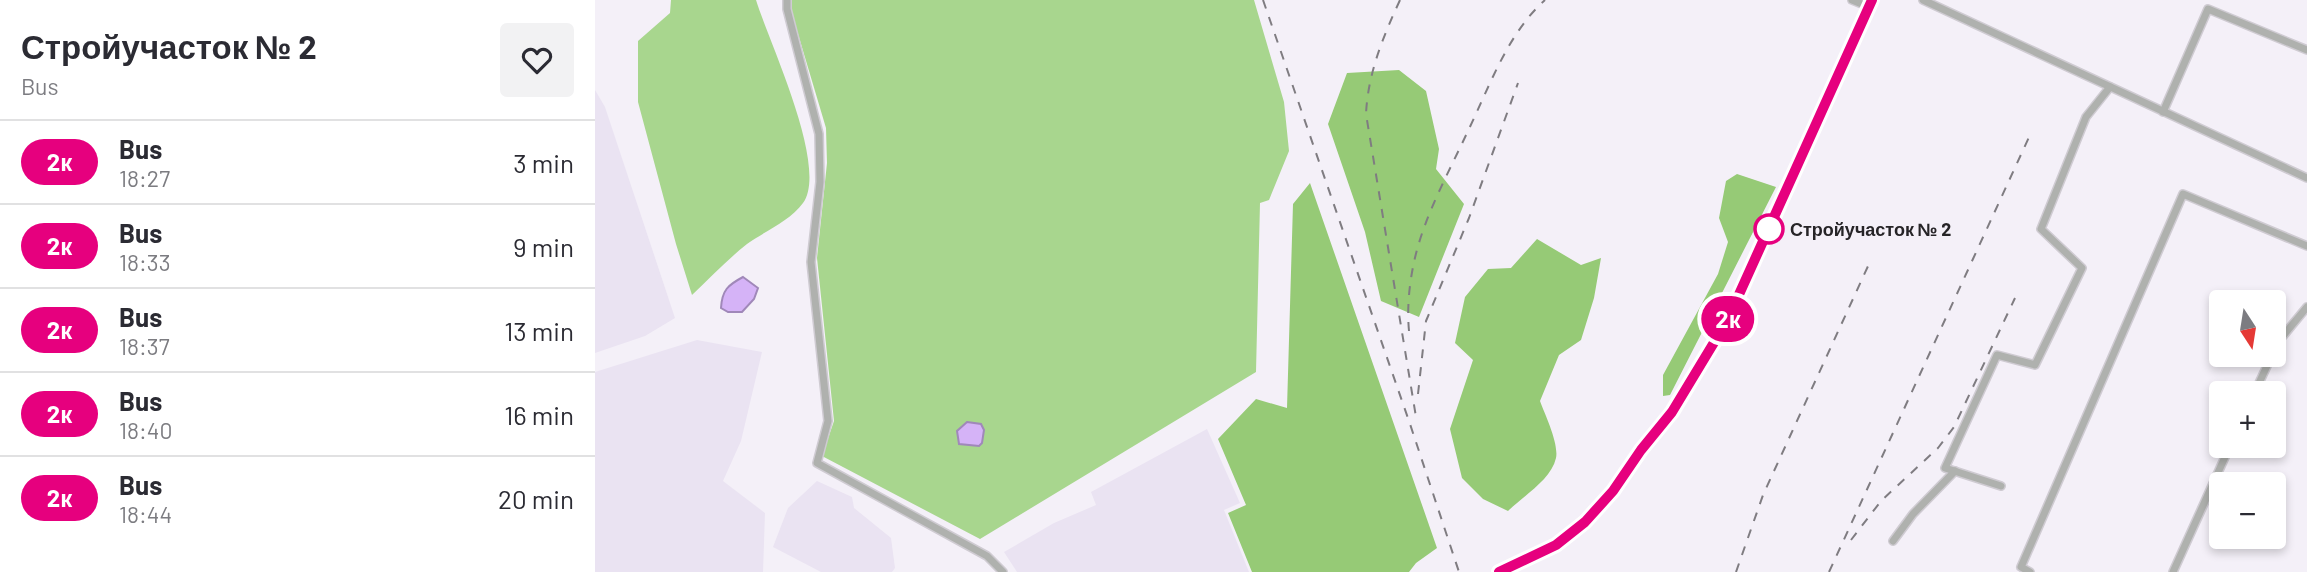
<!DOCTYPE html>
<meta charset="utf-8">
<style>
body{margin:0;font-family:Barlow,sans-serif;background:#f2f2f3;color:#2b2b33;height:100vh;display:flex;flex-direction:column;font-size:26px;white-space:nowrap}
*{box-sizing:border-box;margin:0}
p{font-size:23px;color:#7c7c81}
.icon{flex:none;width:38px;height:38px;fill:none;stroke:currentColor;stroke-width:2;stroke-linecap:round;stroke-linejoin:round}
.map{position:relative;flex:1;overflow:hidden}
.details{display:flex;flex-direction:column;background:#fff;width:595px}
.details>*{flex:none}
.badge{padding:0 14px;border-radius:23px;font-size:24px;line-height:46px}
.needle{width:46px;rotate:168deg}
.buttons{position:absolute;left:1614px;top:290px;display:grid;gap:14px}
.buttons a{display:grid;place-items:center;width:77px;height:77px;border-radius:7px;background:#fff;box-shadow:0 4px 10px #0003;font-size:35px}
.map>.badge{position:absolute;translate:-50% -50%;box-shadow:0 0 0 4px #fff}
.round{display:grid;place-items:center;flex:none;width:74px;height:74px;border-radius:7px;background:#f2f2f3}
.overview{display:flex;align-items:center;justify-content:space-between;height:119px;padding:0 21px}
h1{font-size:33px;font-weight:700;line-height:52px}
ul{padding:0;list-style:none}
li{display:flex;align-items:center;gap:21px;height:84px;padding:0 21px;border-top:2px solid #e1e1e2}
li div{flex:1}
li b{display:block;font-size:26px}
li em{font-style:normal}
li .badge{min-width:77px;font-weight:700;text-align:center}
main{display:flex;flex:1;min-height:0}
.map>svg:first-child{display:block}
.built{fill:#eae3f2}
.green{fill:#a8d68e}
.forest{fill:#96ca76}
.water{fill:#d5b3f7;stroke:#a088b9;stroke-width:2}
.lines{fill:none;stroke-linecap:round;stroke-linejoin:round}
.street-casing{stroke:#cfcbd2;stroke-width:10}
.secondary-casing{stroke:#cfcbd2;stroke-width:13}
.street{stroke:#afb1ae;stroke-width:7}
.secondary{stroke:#8f928d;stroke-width:10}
.rail{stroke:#7f7c81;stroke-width:2;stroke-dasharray:9 9;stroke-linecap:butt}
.line-casing{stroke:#fff;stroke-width:16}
.line{stroke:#e6007e;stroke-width:10}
.stop-dot{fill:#fff;stroke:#e6007e;stroke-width:3.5}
.labels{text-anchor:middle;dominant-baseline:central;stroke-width:7;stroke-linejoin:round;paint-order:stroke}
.stop-label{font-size:18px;font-weight:bold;fill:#262427;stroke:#f4f0f8;text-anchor:start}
</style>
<main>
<section class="details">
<div class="overview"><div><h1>Стройучасток № 2</h1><p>Bus</p></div><a class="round"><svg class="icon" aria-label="heart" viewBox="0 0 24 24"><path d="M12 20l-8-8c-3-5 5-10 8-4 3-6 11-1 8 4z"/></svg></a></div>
<ul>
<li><span class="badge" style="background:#e6007e;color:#fff">2к</span><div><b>Bus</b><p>18:27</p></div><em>3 min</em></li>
<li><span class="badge" style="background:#e6007e;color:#fff">2к</span><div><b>Bus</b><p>18:33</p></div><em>9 min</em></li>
<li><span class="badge" style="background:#e6007e;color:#fff">2к</span><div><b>Bus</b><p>18:37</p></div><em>13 min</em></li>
<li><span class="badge" style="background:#e6007e;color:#fff">2к</span><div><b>Bus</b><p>18:40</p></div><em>16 min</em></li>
<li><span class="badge" style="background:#e6007e;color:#fff">2к</span><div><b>Bus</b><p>18:44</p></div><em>20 min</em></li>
</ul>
</section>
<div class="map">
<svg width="1712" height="572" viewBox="0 0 1712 572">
<rect width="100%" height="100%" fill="#f4f0f8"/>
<g class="built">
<polygon points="0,90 10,107 80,318 50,336 0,353"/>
<polygon points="102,340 167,352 146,441 128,481 170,513 168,572 0,572 0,372"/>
<polygon points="612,429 645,503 629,510 654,572 422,572 409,552 459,523 501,505 496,492"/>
<polygon points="222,481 257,497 259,508 296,538 300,568 297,572 226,572 178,547 193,508"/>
</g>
<g class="green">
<path d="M76,0H161C174,42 234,167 208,203C195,221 170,231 152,244C133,259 115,278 97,295L81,244L43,102V41L75,13Z"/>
<polygon points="195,0 659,0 689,102 694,151 674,200 665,203 661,372 385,539 227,456 239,421 222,258 232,163 231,128 195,7"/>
</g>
<g class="forest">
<polygon points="804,70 831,91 844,149 841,169 869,204 824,317 786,301 770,232 733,124 752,73"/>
<polygon points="1142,174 1181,187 1075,395 1068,396 1068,375 1123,274 1133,242 1124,218 1131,181"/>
<polygon points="715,183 842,548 821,563 814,572 657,572 633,513 651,505 623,439 661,399 692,408 698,204"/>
<path d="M942,239L986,265L1006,258L999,298L986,340L964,355L945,401C950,415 964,443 961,458C956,480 928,496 913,511L888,499L867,478L855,429L878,360L860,343L870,297L893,269L916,268Z"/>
</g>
<g class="water">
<path d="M148,277L163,288L159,299L147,312H133L126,308C127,290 133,285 148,277Z"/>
<polygon points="372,422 386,424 389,430 387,443 384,446 364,444 362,431"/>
</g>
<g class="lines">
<g class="street-casing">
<g id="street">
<polyline points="192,0 192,9 224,134 225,182 216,262 233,421 222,463 392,556 408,572"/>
<polyline points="1257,0 1274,7"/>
<polyline points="1328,0 1712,178"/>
<polyline points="1568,112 1613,9 1712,50"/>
<polyline points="1678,352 1683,342 1712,307"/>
<polyline points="1659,394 1677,355"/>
<polyline points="1406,486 1350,468 1402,355 1440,365 1487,268 1446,229 1491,117 1515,87"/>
<polyline points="1298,541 1318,514 1360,471"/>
<polyline points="1435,572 1426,567 1588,194 1712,246"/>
<polyline points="1578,572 1635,446"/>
</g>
</g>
<g class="secondary-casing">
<polyline id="secondary" points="904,572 961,545 991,522 1018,491 1046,450 1077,412 1132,321 1277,0"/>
</g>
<use href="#street" class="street"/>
<use href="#secondary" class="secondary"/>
<g class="rail">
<polyline points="668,0 815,424 864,572"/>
<path d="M805,0C788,37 773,73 771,114L821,417"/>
<path d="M814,331C812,310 814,287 818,267C827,220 852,176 872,133C894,88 912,34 950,0"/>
<polyline points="823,394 831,321 874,218 923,83"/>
<polyline points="1256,540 1286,501 1343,448 1359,427 1420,298"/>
<polyline points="1141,572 1168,495 1274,264"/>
<polyline points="1234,572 1435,135"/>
</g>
</g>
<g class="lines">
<g class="line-casing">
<polyline id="line" points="904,572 961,545 990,522 1018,491 1046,450 1077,412 1132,321 1277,0"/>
</g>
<use href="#line" class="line"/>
</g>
<circle class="stop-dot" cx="1174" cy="229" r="14"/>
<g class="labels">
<g class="stop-label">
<text x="1195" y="229">Стройучасток № 2</text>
</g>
</g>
</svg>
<div class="buttons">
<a><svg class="needle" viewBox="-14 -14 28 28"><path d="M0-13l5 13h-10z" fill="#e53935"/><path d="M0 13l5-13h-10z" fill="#7c7c81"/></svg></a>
<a>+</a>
<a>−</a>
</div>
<b class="badge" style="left:1133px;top:319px;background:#e6007e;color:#fff">2к</b>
</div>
</main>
